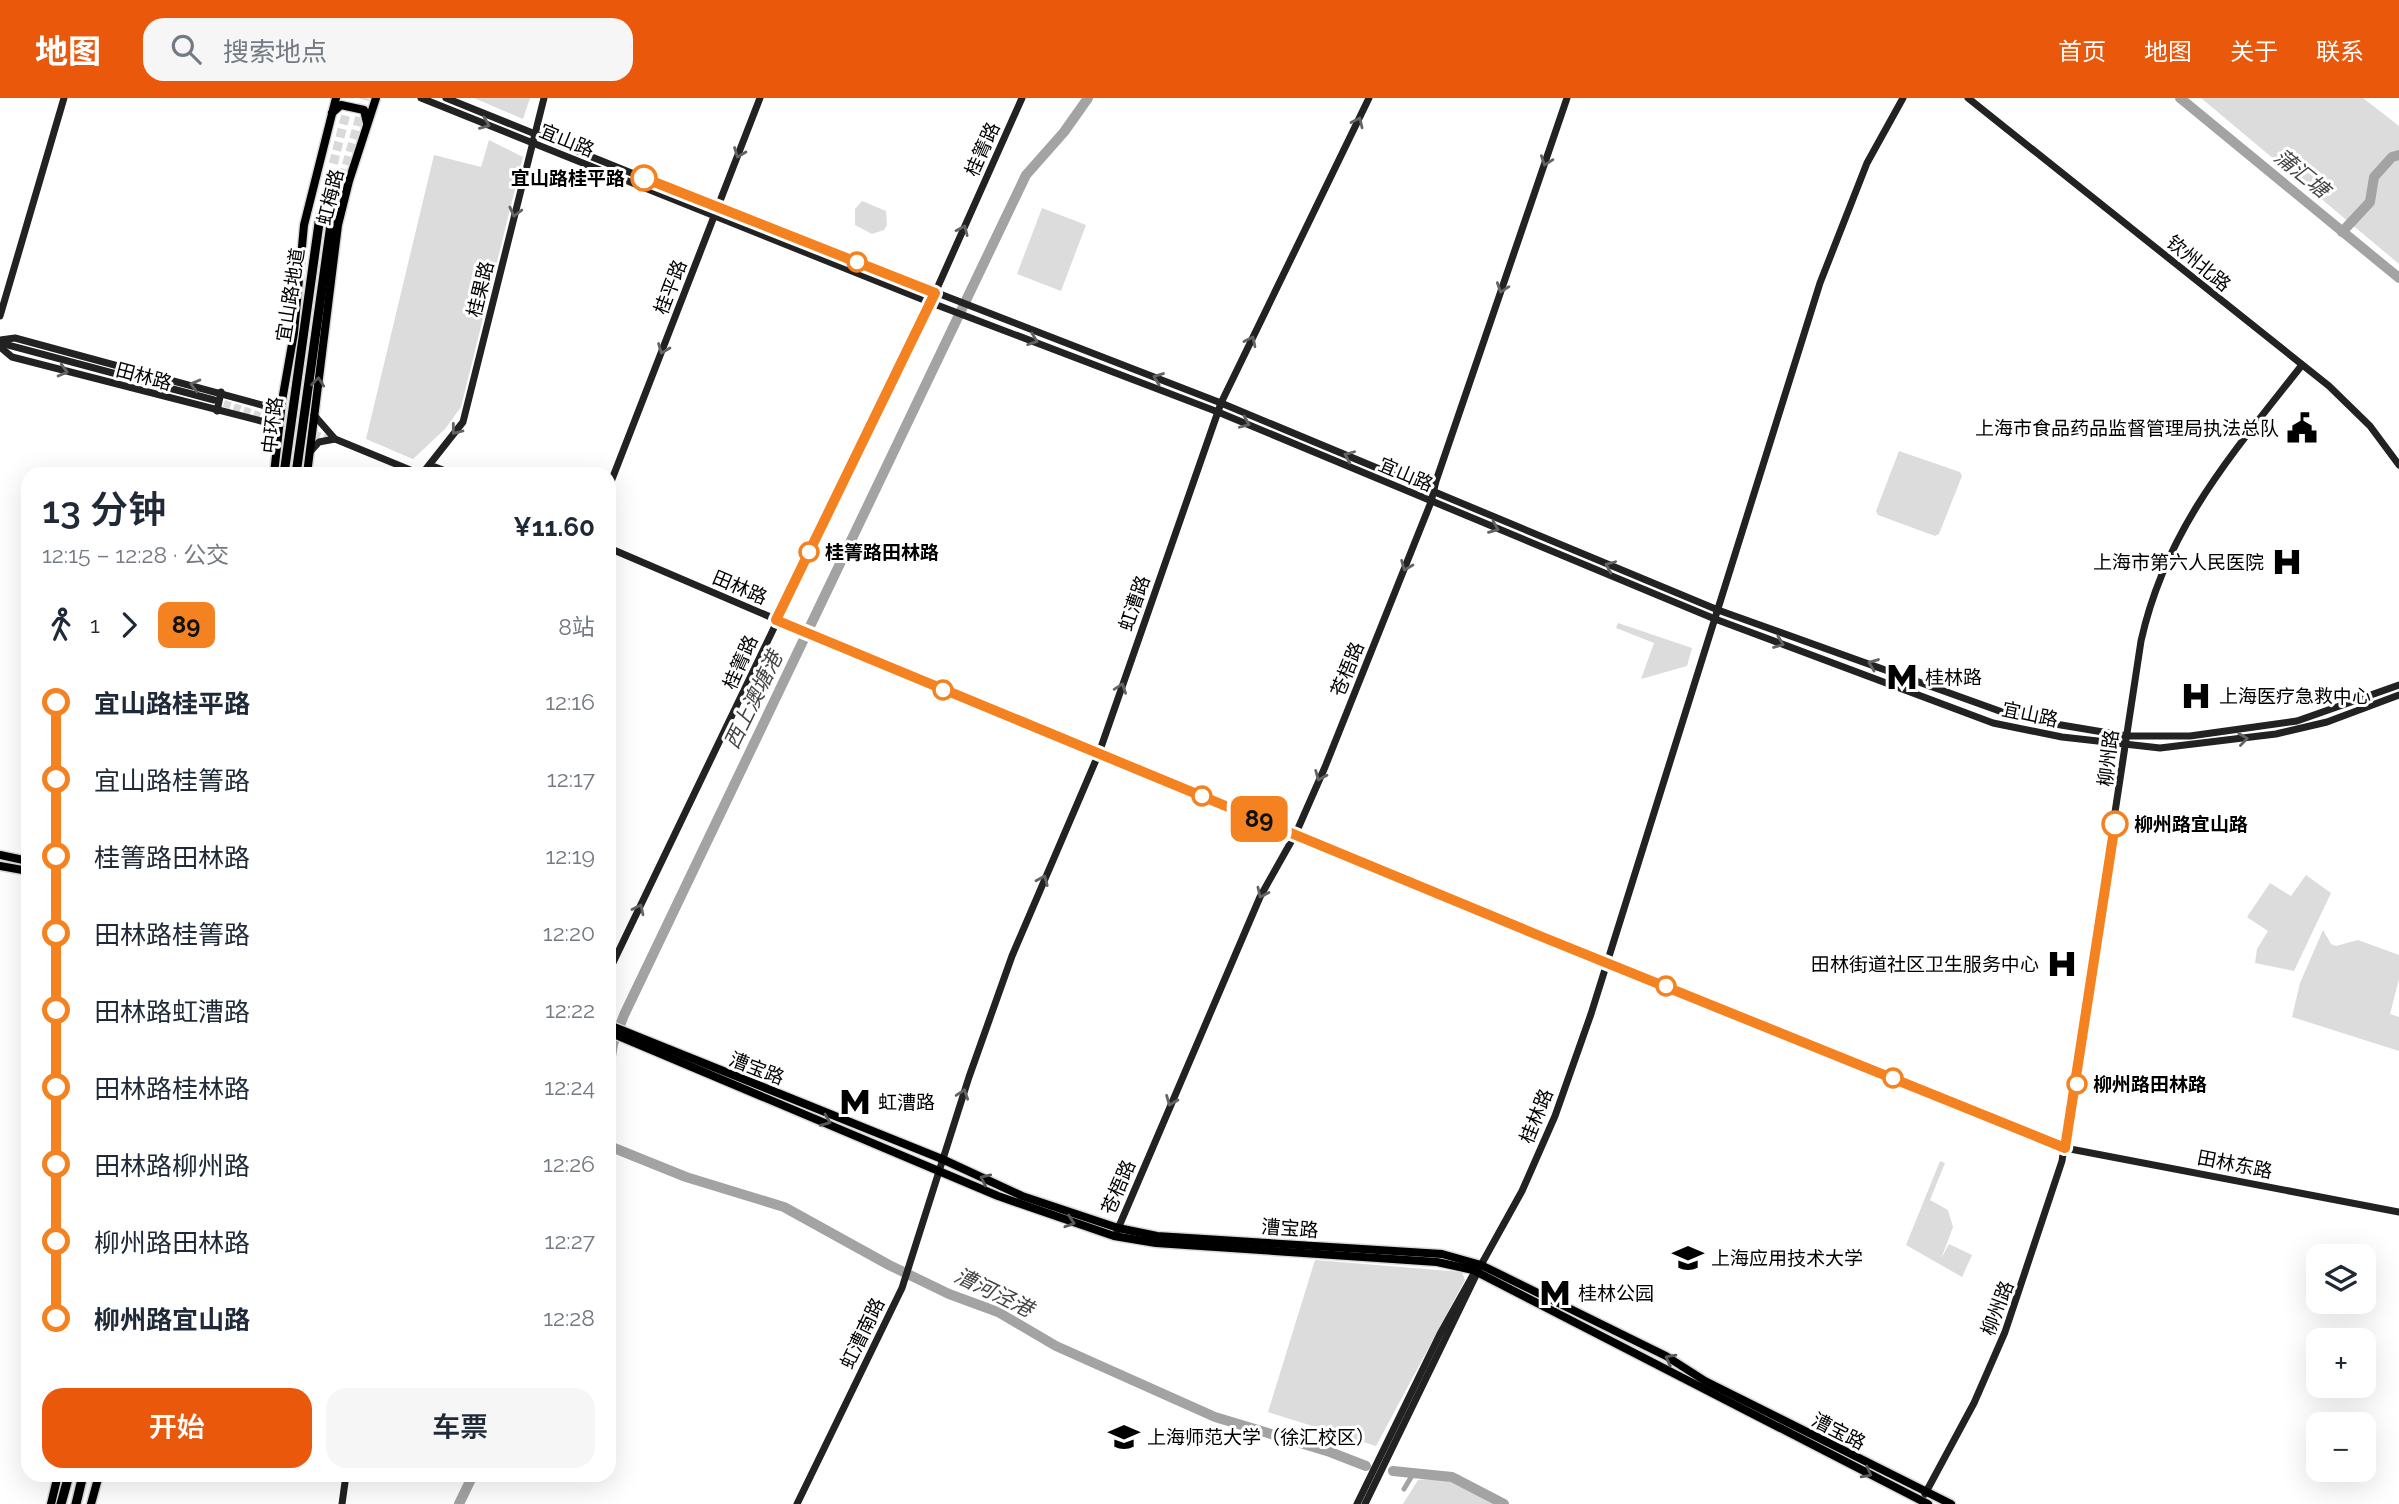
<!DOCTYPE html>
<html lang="zh">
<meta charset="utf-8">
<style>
body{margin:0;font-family:Raleway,"Noto Sans SC",sans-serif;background:#f6f6f7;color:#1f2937;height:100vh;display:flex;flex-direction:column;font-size:26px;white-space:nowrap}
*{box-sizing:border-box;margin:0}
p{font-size:23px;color:#747a83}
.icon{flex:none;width:38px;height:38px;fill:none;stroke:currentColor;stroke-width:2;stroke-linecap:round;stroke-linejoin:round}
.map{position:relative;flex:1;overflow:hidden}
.panel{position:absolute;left:21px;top:369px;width:595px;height:1015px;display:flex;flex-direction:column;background:#fff;border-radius:21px;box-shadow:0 7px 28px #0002}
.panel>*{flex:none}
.badge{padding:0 14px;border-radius:10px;font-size:24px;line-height:46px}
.fabs{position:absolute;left:2306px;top:1146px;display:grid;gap:14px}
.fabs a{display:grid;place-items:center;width:70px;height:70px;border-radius:14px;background:#fff;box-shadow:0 7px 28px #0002;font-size:35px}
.map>.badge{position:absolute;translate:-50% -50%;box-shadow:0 0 0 4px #fff}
.legs{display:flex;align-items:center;gap:10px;height:77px;padding:0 21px;font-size:23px}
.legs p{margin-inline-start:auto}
.summary{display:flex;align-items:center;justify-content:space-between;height:119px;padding:0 21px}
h1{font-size:38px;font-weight:600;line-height:52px}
.button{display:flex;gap:14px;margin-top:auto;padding:14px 21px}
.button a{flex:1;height:80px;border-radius:21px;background:#ea580c;color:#fff;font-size:28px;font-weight:600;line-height:80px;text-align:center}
.button a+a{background:#f6f6f7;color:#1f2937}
ul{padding:0 21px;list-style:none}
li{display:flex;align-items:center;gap:24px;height:77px;font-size:26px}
li i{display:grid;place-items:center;width:10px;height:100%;margin:0 9px;background:currentColor}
li i::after{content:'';width:18px;height:18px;margin:-9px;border:5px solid;border-radius:50%;background:#fff}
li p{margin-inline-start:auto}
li:first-child i{background:linear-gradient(#0000 50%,currentColor 0)}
li:last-child i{background:linear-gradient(currentColor 50%,#0000 0)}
header{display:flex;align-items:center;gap:42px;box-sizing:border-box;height:98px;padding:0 35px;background:#ea580c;color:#fff}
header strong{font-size:33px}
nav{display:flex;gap:38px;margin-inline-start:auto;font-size:24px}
.search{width:490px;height:63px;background:#f6f6f7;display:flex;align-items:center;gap:18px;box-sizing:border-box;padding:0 24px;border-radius:21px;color:#747a83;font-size:26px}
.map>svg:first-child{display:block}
.green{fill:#dcdcdc}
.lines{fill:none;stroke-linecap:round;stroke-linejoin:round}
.canal{stroke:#a3a3a3;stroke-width:5}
.river{stroke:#a3a3a3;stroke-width:10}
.secondary-tunnel{stroke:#d9d9d9;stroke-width:7;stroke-dasharray:7 3.5;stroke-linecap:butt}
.highway-tunnel{stroke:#d9d9d9;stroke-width:9;stroke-dasharray:9 4.5;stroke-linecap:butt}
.primary-casing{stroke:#dbdbdb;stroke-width:11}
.highway-casing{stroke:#dbdbdb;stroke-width:12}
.secondary{stroke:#222;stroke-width:7}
.primary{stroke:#000;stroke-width:8}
.highway{stroke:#000;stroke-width:9}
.oneway{stroke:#646464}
.oneway2{stroke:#595959}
.line-1-casing{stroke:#fff;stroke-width:16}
.line-1{stroke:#f58220;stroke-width:10}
.stop-1-dot{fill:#fff;stroke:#f58220;stroke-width:3.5}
.labels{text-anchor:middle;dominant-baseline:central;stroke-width:6;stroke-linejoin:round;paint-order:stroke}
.street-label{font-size:19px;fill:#000;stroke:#fff}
.stop-label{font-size:19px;font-weight:bold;fill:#000;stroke:#fff;text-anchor:start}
.poi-label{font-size:19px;fill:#000;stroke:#fff;text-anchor:start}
.water-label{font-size:21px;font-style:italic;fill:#444;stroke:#fff}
</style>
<header>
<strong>地图</strong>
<div class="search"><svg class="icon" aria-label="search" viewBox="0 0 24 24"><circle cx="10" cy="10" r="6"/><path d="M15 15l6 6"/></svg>搜索地点</div>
<nav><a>首页</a><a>地图</a><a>关于</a><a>联系</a></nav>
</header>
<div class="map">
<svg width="2399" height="1406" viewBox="0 0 2399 1406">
<rect width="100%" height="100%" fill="#fff"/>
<g class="green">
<polygon points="474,0 530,0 523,21"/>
<polygon points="2201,0 2363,0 2399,28 2399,166"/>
<polygon points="489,42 523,59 461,309 445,331 413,361 366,341 434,57 481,69"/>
<polygon points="862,103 886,113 887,127 884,132 872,136 855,127 855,111"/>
<polygon points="1042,110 1086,127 1061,193 1017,176"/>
<polygon points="1899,353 1960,374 1962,378 1939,436 1935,438 1878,417 1876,413"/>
<polygon points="1618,525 1692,550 1687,568 1641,581 1654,545 1616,530"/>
<polygon points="2306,777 2331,795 2294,873 2255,865 2257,851 2268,833 2247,819 2270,785 2291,798"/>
<polygon points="2323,832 2331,846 2336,848 2358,842 2399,857 2399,881 2390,916 2399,919 2399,953 2292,919 2300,885"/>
<polygon points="1940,1063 1945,1065 1930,1102 1948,1112 1953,1129 1941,1161 1949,1146 1972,1157 1962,1179 1906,1147"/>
<polygon points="1315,1162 1462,1174 1465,1182 1376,1348 1268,1314"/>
<polygon points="1452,1379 1504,1406 1403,1406 1418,1382"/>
</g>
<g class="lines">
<polyline class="canal" points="1404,1391 1413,1376"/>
<g class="river">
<polyline points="2180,0 2399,180"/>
<polyline points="2342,134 2370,104 2374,79 2392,59 2399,57"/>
<polyline points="609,972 613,946 624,917 1026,77 1064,34 1088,0"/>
<polyline points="609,1048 686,1079 784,1109 889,1167 949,1196 998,1214 1056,1248 1215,1319 1330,1354 1366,1368"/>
<polyline points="1393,1373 1452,1379 1504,1406"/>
<polyline points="459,1406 473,1377"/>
</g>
<polyline class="secondary-tunnel" points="214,302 332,342"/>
<g class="highway-tunnel">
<polyline points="320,118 350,0"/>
<polyline points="332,119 365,0"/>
</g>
<g class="primary-casing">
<g id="primary">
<polyline points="332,15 341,7 364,12 367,25"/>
<polyline points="274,376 282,303 294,235 304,127 336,0"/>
<polyline points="307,376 338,127 349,83 376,0"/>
<polyline points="0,757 28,763"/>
<polyline points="0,768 28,773"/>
<polyline points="609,927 942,1061 1022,1098 1118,1130 1157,1138 1442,1156 1481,1167 1666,1258 1705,1283 1951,1406"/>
<polyline points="609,934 998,1098 1114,1138 1156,1145 1437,1164 1473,1172 1928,1406"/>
<polyline points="51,1406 58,1377"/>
<polyline points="91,1406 99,1377"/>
</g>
</g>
<g class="highway-casing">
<g id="highway">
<polyline points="284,376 320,118"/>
<polyline points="296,376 332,119"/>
<polyline points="61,1406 69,1377"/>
<polyline points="76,1406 83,1377"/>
</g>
</g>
<g class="secondary">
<polyline points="421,0 929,204 1218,314 1715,521 1993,625 2062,639 2160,650 2276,636 2327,624 2399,597"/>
<polyline points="446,0 718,110 1221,305 1718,512 2019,620 2127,638 2190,638 2297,623 2399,587"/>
<polyline points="1968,0 2329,288 2370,328 2399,367"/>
<polyline points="0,218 64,0"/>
<polyline points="0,242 15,240 269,309 275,310 282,303"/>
<polyline points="0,245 214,302"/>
<polyline points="0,249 12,259 265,324 278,336"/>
<polyline points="217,313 221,294"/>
<polyline points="335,341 420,376"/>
<polyline points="310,354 319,344 335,341 314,317"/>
<polyline points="425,374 435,369 453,376"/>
<polyline points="422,376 463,324 544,0"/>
<polyline points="609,389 760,0"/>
<polyline points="609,450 897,573 2065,1050 2399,1114"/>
<polyline points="609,873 935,195 1022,0"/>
<polyline points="1117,1133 1260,799 1296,735 1325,669 1431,404 1436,383 1567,0"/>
<path d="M1925,1396L1974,1305L2005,1234L2062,1063L2141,543C2166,430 2232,356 2302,267"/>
<polyline points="342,1406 346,1377"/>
<polyline points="797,1406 902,1190 969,979 1012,858 1099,655 1221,305 1369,0"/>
<polyline points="1357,1406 1440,1236 1477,1170"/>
<polyline points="1365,1406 1481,1167 1522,1093 1555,1018 1591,916 1820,185 1867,65 1903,0"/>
</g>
<use href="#primary" class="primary"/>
<use href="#highway" class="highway"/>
</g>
<defs><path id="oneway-chevron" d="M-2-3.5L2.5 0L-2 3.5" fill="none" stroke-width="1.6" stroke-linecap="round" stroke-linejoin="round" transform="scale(1.75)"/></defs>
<g class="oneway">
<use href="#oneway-chevron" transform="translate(1358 24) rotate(-65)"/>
<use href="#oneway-chevron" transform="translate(485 26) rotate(22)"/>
<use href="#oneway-chevron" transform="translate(739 55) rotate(111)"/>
<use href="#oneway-chevron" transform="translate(1546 63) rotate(109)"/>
<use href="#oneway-chevron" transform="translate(515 114) rotate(104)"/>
<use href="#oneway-chevron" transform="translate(963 132) rotate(-66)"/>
<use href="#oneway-chevron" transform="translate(1502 190) rotate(109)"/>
<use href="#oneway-chevron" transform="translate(1033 242) rotate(20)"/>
<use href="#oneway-chevron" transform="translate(1251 243) rotate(-64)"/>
<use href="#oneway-chevron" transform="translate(663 251) rotate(111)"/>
<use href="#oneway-chevron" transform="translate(63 273) rotate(15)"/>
<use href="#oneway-chevron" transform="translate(1158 280) rotate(-159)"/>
<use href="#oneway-chevron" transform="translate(195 287) rotate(-165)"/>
<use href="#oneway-chevron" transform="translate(1245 325) rotate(23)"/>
<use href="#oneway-chevron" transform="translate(456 332) rotate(128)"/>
<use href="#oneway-chevron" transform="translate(1349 358) rotate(-157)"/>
<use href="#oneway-chevron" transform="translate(1494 430) rotate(22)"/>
<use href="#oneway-chevron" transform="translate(1406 468) rotate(112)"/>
<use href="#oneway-chevron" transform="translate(1610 468) rotate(-157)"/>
<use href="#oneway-chevron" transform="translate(1779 545) rotate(21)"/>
<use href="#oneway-chevron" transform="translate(1873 566) rotate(-159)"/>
<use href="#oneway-chevron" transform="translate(1121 590) rotate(-71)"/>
<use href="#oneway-chevron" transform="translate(2243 641) rotate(-8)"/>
<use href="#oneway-chevron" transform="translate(1320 678) rotate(113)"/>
<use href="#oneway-chevron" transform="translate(1043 782) rotate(-67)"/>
<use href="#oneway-chevron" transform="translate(1262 795) rotate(115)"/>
<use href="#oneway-chevron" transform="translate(639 811) rotate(-64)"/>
<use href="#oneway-chevron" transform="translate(963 996) rotate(-72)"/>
<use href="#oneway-chevron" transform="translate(1171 1003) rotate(112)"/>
</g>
<g class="oneway2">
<use href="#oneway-chevron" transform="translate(318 284) rotate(-84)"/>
<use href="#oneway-chevron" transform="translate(826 1023) rotate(22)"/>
<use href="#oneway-chevron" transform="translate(985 1081) rotate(-155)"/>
<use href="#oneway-chevron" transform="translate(1070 1124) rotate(18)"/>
<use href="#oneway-chevron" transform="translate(1670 1261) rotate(-152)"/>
<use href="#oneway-chevron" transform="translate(1867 1375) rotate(28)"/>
</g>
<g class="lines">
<g class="line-1-casing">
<polyline id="line-1" points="644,80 935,195 776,522 1540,838 2065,1050 2115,726"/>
</g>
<use href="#line-1" class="line-1"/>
</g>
<defs>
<g id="civic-bare" transform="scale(2.415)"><path d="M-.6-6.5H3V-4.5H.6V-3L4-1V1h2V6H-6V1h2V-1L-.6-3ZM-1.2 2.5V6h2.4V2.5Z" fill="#000" stroke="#fff" stroke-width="2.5" paint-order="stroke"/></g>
<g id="hospital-bare" transform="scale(2.415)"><path d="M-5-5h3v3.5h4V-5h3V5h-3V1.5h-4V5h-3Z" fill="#000" stroke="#fff" stroke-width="2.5" paint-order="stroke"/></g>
<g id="metro-bare" transform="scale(2.415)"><path d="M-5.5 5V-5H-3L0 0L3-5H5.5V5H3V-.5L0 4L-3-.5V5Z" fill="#000" stroke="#fff" stroke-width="2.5" paint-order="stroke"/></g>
<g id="university-bare" transform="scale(2.415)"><path d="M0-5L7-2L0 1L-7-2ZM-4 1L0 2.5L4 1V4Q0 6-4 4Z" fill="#000" stroke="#fff" stroke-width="2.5" paint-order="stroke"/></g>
</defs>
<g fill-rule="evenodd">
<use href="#civic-bare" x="2302" y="330"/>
<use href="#hospital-bare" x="2287" y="464"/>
<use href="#metro-bare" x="1902" y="579"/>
<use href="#hospital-bare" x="2196" y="598"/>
<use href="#hospital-bare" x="2062" y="866"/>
<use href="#metro-bare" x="855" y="1004"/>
<use href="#university-bare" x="1688" y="1160"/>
<use href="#metro-bare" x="1555" y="1195"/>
<use href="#university-bare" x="1124" y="1339"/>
</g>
<g class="stop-1-dot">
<circle cx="644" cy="80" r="12"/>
<circle cx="857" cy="164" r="9"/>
<circle cx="809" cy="454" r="9"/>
<circle cx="943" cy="592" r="9"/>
<circle cx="1202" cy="698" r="9"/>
<circle cx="2115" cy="726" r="12"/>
<circle cx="1666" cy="888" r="9"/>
<circle cx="1893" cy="980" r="9"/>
<circle cx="2077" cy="986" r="9"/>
</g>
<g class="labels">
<g class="street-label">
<text transform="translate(567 42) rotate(22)">宜山路</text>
<text transform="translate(982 51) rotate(-66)">桂箐路</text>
<text transform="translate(330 99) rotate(-76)">虹梅路</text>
<text transform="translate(2199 165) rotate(39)">钦州北路</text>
<text transform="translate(670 189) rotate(-69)">桂平路</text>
<text transform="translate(480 191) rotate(-76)">桂果路</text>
<text transform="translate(290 197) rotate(-81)">宜山路地道</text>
<text transform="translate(144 278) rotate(15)">田林路</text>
<text transform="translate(272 327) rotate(-83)">中环路</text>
<text transform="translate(1406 376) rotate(23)">宜山路</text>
<text transform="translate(740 489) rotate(23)">田林路</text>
<text transform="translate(1134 505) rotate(-71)">虹漕路</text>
<text transform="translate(740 564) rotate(-66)">桂箐路</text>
<text transform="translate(1347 571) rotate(-68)">苍梧路</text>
<text transform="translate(2030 616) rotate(12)">宜山路</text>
<text transform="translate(2108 660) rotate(-83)">柳州路</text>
<text transform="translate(757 970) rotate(21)">漕宝路</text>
<text transform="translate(1536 1018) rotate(-68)">桂林路</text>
<text transform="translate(2235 1066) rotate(11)">田林东路</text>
<text transform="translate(1118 1089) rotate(-67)">苍梧路</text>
<text transform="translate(1290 1130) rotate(4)">漕宝路</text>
<text transform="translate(1997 1210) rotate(-69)">柳州路</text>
<text transform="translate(862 1235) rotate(-64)">虹漕南路</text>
<text transform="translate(1839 1333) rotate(27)">漕宝路</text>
</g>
<g class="stop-label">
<text x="625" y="80" text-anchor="end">宜山路桂平路</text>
<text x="825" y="454">桂箐路田林路</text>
<text x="2134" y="726">柳州路宜山路</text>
<text x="2093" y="986">柳州路田林路</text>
</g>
<g class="poi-label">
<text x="2279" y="330" text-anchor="end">上海市食品药品监督管理局执法总队</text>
<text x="2264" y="464" text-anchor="end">上海市第六人民医院</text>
<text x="1925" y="579">桂林路</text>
<text x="2219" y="598">上海医疗急救中心</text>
<text x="2039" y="866" text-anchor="end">田林街道社区卫生服务中心</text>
<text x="878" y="1004">虹漕路</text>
<text x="1711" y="1160">上海应用技术大学</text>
<text x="1578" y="1195">桂林公园</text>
<text x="1147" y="1339">上海师范大学（徐汇校区）</text>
</g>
<g class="water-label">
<text transform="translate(2302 75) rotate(39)">蒲汇塘</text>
<text transform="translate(753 602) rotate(-64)">西上澳塘港</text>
<text transform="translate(994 1194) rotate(26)">漕河泾港</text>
</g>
</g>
</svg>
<div class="fabs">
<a><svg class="icon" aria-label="layers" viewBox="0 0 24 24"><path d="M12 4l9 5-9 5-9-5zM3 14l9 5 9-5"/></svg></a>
<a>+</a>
<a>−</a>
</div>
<b class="badge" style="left:1259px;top:721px;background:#f58220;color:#111">89</b>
<section class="panel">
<div class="summary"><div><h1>13 分钟</h1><p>12:15 – 12:28 · 公交</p></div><b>¥11.60</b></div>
<div class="legs"><svg class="icon" aria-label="walk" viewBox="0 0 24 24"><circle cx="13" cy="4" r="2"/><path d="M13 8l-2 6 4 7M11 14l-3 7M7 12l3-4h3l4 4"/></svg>1<svg class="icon" aria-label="forward" viewBox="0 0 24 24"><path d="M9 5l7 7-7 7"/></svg><b class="badge" style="background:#f58220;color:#111">89</b><p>8站</p></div>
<ul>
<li><i style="color:#f58220"></i><b>宜山路桂平路</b><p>12:16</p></li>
<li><i style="color:#f58220"></i><span>宜山路桂箐路</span><p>12:17</p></li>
<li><i style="color:#f58220"></i><span>桂箐路田林路</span><p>12:19</p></li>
<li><i style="color:#f58220"></i><span>田林路桂箐路</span><p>12:20</p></li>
<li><i style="color:#f58220"></i><span>田林路虹漕路</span><p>12:22</p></li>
<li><i style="color:#f58220"></i><span>田林路桂林路</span><p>12:24</p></li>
<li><i style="color:#f58220"></i><span>田林路柳州路</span><p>12:26</p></li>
<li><i style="color:#f58220"></i><span>柳州路田林路</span><p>12:27</p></li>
<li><i style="color:#f58220"></i><b>柳州路宜山路</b><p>12:28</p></li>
</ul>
<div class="button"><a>开始</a><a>车票</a></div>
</section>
</div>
